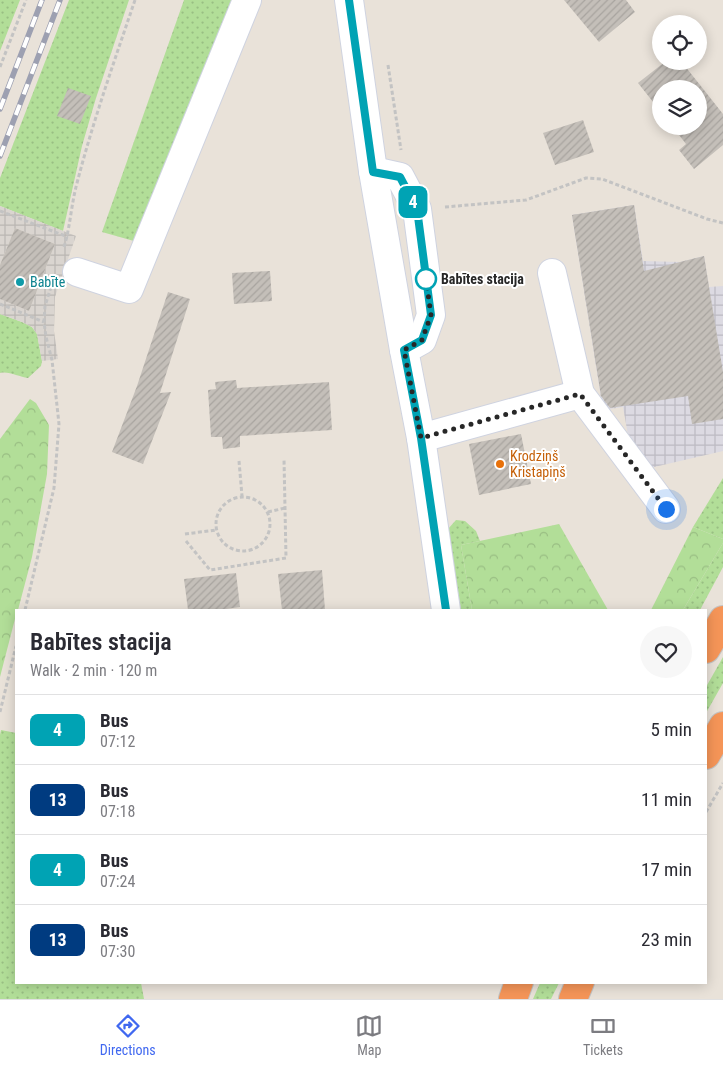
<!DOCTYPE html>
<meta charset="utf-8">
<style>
body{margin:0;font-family:"Roboto Condensed",sans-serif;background:#f7f7f7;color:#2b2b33;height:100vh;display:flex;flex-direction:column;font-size:19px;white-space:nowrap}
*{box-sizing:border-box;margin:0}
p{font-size:16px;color:#7c7c81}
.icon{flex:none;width:28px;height:28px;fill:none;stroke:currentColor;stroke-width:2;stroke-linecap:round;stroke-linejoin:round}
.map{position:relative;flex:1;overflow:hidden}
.sheet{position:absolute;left:15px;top:609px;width:692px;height:375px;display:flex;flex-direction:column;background:#fff;border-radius:0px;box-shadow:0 2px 12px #0003}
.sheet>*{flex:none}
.badge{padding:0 10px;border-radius:8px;font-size:18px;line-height:32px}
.controls{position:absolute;left:652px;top:15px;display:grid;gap:10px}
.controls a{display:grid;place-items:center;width:55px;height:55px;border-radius:50%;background:#fff;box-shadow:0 2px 12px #0003;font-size:25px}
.you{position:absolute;width:25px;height:25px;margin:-12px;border:4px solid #fff;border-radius:50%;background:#1a73e8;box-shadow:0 0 0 8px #1a73e833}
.map>.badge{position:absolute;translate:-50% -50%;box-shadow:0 0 0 2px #fff}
.round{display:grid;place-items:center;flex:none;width:52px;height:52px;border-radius:26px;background:#f7f7f7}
.headline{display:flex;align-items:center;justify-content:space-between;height:85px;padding:0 15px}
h1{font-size:24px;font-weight:600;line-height:38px}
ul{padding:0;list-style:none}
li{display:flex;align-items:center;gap:15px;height:70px;padding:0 15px;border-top:1px solid #e1e1e2}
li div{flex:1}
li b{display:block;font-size:19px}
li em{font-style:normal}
li .badge{min-width:55px;font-weight:700;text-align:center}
.tab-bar{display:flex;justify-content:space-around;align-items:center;height:70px;border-top:1px solid #e1e1e2;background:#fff;font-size:14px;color:#7c7c81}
.tab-bar a{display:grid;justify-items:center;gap:2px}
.tab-bar .current{color:#4068f0}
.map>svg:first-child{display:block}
.industrial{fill:url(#industrial-grid)}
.grass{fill:url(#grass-dots)}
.forest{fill:url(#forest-crowns)}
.plaza{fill:url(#plaza-grid)}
.building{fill:url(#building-hatch)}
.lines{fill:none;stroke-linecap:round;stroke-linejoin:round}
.minor-casing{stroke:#cfd3e0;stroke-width:30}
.highway-casing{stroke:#c3c3c3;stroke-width:30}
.path{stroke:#c3c3c3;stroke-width:3;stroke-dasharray:4 2.5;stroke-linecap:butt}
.minor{stroke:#fff;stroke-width:28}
.highway{stroke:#f59558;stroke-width:28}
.rail-casing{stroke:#9da0b1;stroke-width:5.5}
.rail{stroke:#fff;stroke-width:4;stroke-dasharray:11;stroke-linecap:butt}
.line-casing{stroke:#fff;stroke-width:11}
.line{stroke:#00a3b4;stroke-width:8}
.walk{stroke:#272727;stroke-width:5;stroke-dasharray:0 9}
.stop-dot{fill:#fff;stroke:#00a3b4;stroke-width:2.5}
.culture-dot{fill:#0f9aa8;stroke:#fff;stroke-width:2}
.food-dot{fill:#e8710a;stroke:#fff;stroke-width:2}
.labels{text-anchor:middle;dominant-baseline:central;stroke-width:4;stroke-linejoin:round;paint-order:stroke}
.stop-label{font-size:14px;font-weight:bold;fill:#272727;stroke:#fff;text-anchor:start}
.culture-label{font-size:14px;fill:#0d838f;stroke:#fff;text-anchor:start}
.food-label{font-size:14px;fill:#c56008;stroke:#fff;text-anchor:start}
</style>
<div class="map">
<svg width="723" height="999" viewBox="0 0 723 999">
<defs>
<pattern id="industrial-grid" width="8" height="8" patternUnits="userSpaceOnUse" patternTransform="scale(1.25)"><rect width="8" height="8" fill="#dcdae2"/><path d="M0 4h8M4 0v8" fill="none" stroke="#bdbbc2"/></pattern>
<pattern id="grass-dots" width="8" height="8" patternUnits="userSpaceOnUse" patternTransform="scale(1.25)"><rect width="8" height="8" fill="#b2de98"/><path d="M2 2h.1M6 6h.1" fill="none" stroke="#99be83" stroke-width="1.8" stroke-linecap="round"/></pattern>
<pattern id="forest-crowns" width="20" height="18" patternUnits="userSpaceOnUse" patternTransform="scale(1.25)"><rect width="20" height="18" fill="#b2de98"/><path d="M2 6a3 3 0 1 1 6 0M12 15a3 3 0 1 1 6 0" fill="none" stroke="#99be83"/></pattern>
<pattern id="plaza-grid" width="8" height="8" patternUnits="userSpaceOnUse" patternTransform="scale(1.25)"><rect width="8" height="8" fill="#dad5d0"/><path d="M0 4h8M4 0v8" fill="none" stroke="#bbb7b3"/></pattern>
<pattern id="building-hatch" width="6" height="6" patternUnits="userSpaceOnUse" patternTransform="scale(1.25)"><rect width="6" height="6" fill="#c4bfb9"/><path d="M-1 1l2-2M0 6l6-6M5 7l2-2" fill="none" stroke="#a8a49f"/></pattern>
</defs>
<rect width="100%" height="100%" fill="#e9e2d9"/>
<polygon class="industrial" points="634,205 643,261 680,262 704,256 709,287 723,286 723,451 650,468 631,452 623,407 603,410 572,215"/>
<g class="grass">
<polygon points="0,0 20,0 0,51"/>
<polygon points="69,0 129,0 96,98 82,146 63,231 0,206 0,178"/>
<polygon points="184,0 239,0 141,243 102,232"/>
<path d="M0,314L22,322L32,327L37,334L42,361L41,366L28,378C19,377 9,371 0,373Z"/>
<polygon points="723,478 723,539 693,527"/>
<polygon points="456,520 465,521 476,531 480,541 461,545 472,610 461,610 448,529"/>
<polygon points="723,543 723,567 700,610 683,610"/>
<polygon points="723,657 723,683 706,713 706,687"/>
<polygon points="1,730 16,733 16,982 141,983 144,999 0,999 0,735"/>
<polygon points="540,983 559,983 551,999 533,999"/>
</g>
<g class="forest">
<polygon points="30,399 36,403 49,425 47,474 32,557 18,610 16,610 16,615 0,677 0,439"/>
<polygon points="559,524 608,610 472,610 461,545"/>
<polygon points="693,527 723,539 723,543 683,610 651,610"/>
</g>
<polygon class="plaza" points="0,206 76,236 55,297 54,331 58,359 42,361 37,334 32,327 22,322 0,314 0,299 29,311 55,244 15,228 0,265"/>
<g class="building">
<polygon points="564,0 626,0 635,12 599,42"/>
<polygon points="666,61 681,61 723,114 723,145 694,169 679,150 686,144 672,126 699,126 699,89 661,89 661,112 638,83"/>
<polygon points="68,88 91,96 80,124 57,116"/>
<polygon points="583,120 594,152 555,165 543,133"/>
<polygon points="634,205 644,271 704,256 723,372 723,419 692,424 688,396 610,408 601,396 572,215"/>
<polygon points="15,228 55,244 29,311 0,299 0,265"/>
<polygon points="270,271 272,301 234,304 232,273"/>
<polygon points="168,292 190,299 160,393 171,392 143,464 112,452 137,386"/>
<polygon points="236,380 237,388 329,382 332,430 240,436 240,447 223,449 222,437 211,437 208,390 216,389 215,382"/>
<polygon points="521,434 531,484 479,495 469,444"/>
<polygon points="322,570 325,610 282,610 278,574"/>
<polygon points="236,573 240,607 219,610 188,610 184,579"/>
</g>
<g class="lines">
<g class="minor-casing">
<g id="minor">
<polyline points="349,0 373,171 404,350 421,438 446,610"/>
<polyline points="373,171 400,177 417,209 431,315 422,340 404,350"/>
<polyline points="77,272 129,289 247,0"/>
<polyline points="552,273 580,394 666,509"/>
<polyline points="421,438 580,394"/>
</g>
</g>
<g class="highway-casing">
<g id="highway">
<polyline points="706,649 723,620"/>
<polyline points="706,755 723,726"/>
<polyline points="513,999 519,982"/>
<polyline points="573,999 580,982"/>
</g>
</g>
<g class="path">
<polyline points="388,65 401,150"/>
<polyline points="0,67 26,0"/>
<polyline points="445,207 526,200 586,178 602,179 707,219 723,223"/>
<polyline points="0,211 68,237"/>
<path d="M64,247C70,228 71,207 76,187C92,124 114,62 135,0"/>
<polyline points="0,304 44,322"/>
<polyline points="239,461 242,496"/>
<circle cx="243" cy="524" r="27"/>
<polyline points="268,512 285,508"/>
<polyline points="185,534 216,530"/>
<polyline points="186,541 210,570 286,558 284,459"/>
<polyline points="25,610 54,488 59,424 52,360 46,337 44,322 45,306 52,284"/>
<polyline points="0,712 16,646"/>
<polyline points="706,812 723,783"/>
</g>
<use href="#minor" class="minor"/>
<use href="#highway" class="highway"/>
<g class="rail-casing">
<g id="rail">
<polyline points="0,109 42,0"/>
<polyline points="0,156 60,0"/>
</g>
</g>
<use href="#rail" class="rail"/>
</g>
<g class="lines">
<g class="line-casing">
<polyline id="line" points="349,0 373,172 400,177 417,209 431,315 422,340 404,350 421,438 446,610"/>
</g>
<use href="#line" class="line"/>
<polyline class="walk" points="426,279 431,315 422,340 404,350 421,438 580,394 666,509"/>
</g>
<circle class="stop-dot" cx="426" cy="279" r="10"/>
<circle class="culture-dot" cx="20" cy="282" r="5"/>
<circle class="food-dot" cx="500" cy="464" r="5"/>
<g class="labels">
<g class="stop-label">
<text x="441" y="279">Babītes stacija</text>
</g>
<g class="culture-label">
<text x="30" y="282">Babīte</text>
</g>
<g class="food-label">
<text x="510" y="456">Krodziņš<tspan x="510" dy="16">Kristapiņš</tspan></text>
</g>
</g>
</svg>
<div class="controls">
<a><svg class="icon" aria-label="locate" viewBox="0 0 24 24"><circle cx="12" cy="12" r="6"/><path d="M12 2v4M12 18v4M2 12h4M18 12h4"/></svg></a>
<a><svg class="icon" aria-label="layers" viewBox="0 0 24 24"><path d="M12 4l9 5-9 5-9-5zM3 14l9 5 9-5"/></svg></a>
</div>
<div class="you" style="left:666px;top:509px"></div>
<b class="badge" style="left:413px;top:202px;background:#00a3b4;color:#fff">4</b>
<section class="sheet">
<div class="headline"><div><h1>Babītes stacija</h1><p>Walk · 2 min · 120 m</p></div><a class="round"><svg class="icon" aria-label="heart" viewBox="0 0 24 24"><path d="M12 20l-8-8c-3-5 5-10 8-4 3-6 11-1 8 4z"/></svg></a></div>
<ul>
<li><span class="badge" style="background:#00a3b4;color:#fff">4</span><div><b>Bus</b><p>07:12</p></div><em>5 min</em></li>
<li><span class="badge" style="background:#003b80;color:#fff">13</span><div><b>Bus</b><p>07:18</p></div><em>11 min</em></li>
<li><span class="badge" style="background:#00a3b4;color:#fff">4</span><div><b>Bus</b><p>07:24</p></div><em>17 min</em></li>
<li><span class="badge" style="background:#003b80;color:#fff">13</span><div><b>Bus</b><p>07:30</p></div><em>23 min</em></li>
</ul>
</section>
</div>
<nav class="tab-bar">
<a class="current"><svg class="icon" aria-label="directions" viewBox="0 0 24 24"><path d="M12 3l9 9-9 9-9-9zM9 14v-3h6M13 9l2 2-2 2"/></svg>Directions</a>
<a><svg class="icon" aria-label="map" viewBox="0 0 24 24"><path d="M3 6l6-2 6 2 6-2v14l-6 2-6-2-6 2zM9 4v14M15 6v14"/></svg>Map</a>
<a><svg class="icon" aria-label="tickets" viewBox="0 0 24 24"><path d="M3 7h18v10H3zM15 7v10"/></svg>Tickets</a>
</nav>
